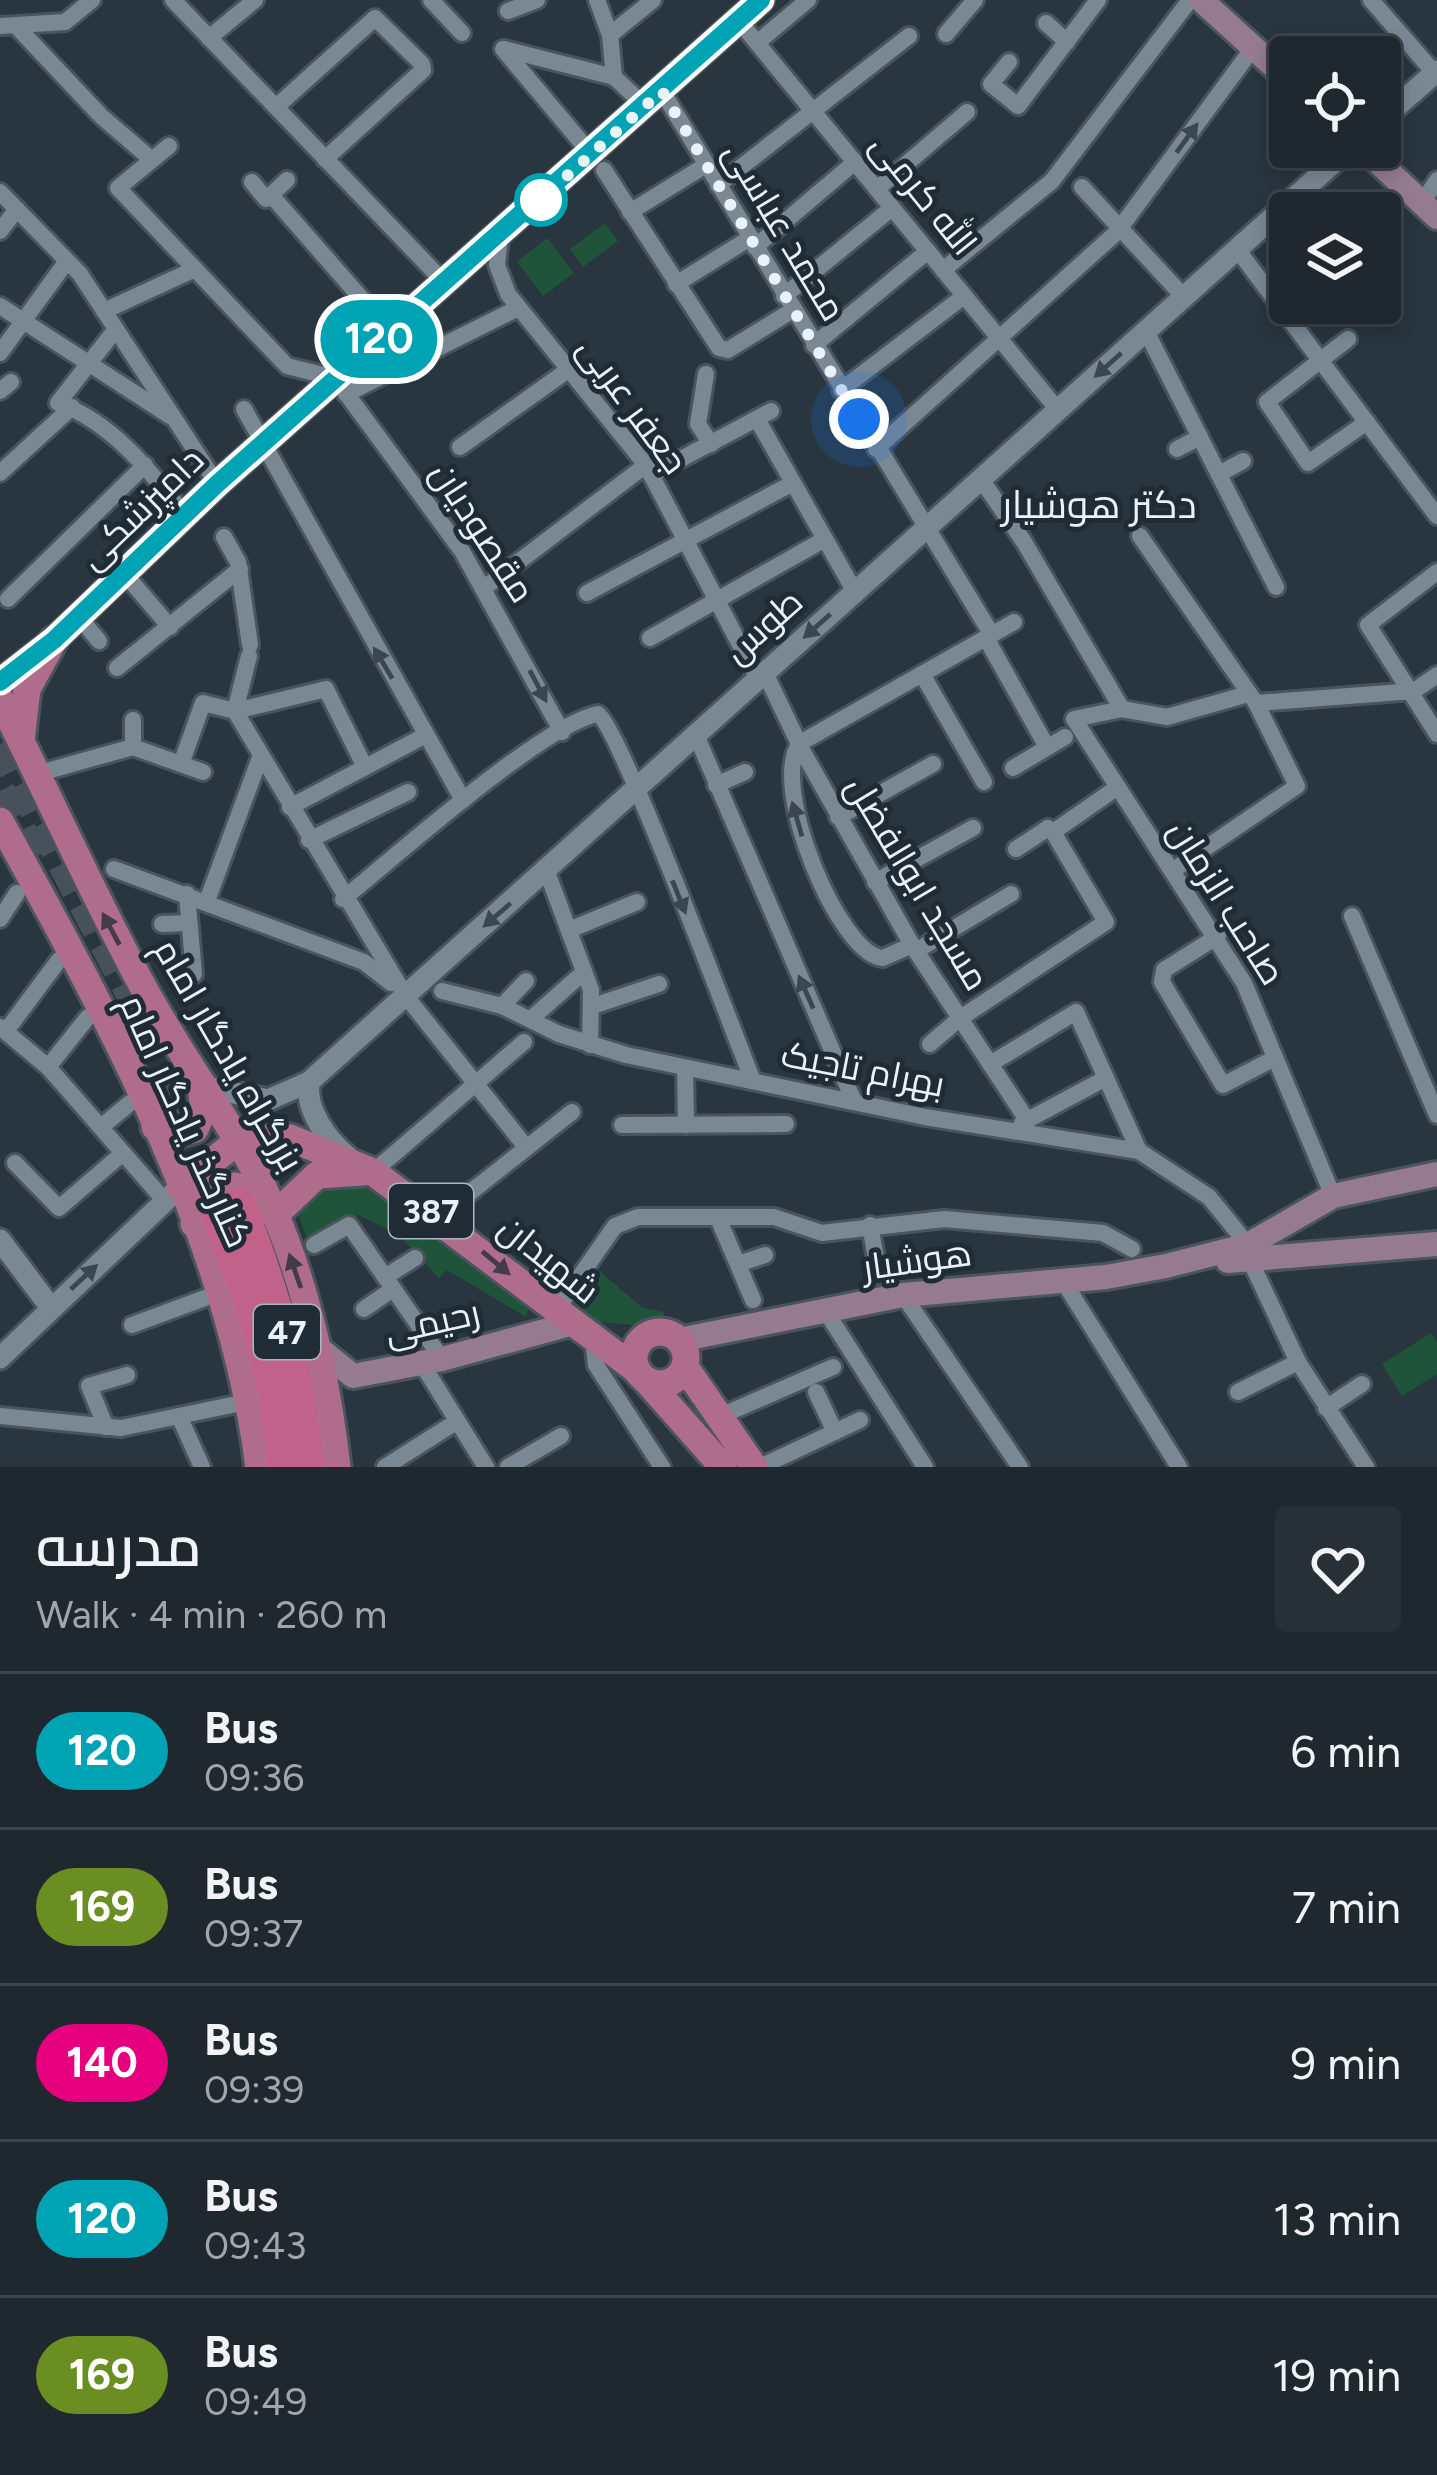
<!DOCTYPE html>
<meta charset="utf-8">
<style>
body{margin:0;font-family:Figtree,Cairo,sans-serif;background:#273037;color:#f1f3f6;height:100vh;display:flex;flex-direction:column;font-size:45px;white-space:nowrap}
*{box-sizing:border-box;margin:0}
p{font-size:39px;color:#a1a6aa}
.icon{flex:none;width:66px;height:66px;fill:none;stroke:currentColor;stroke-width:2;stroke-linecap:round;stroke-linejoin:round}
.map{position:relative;height:1467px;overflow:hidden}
.panel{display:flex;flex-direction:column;background:#1f282f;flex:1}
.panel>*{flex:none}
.badge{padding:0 24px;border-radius:39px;font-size:42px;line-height:78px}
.tools{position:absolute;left:1269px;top:36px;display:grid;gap:24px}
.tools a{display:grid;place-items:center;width:132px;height:132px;border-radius:12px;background:#1f282f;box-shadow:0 6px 18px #0003,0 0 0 3px #3c444b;font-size:60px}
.you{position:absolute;width:60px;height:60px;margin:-30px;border:9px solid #fff;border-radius:50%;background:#1a73e8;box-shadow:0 0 0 18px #1a73e833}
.map>.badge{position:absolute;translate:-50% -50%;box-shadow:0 0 0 6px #fff}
.round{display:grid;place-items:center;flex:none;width:126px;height:126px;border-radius:12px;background:#273037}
.summary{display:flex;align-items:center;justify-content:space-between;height:204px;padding:0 36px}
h1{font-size:57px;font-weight:600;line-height:90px}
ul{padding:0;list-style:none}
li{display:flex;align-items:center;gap:36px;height:156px;padding:0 36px;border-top:3px solid #3c444b}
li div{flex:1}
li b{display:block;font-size:45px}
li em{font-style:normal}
li .badge{min-width:132px;font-weight:700;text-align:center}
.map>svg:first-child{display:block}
.green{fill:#1f543b}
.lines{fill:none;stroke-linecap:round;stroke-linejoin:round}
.trunk-tunnel{stroke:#46515b;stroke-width:30;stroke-dasharray:30 15;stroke-linecap:butt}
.minor-casing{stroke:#49545d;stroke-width:22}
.tertiary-casing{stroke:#49545d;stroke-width:27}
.secondary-casing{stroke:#49545d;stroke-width:30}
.primary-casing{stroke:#49545d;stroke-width:33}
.trunk-casing{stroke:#49545d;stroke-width:36}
.minor{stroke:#7a8894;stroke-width:16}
.tertiary{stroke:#7a8894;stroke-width:21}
.secondary{stroke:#957a90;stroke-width:24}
.primary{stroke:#af6c8b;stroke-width:27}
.trunk{stroke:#c16388;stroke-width:30}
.oneway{fill:#3a4752}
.oneway2{fill:#433b4a}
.line-casing{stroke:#fff;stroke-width:27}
.line{stroke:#00a3b4;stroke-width:18}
.walk{stroke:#eaf2f9;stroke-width:12;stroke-dasharray:0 21.6}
.stop-dot{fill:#fff;stroke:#00a3b4;stroke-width:6}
.labels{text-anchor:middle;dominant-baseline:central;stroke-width:10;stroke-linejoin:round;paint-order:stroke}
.shield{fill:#1f2b35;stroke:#adb6be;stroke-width:3}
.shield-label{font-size:33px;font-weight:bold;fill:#eaf2f9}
.street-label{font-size:36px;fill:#eaf2f9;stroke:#1f2b35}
.neighbourhood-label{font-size:39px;fill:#eaf2f9;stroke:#1f2b35}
</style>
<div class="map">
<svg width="1437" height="1467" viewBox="0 0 1437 1467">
<rect width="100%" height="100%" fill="#29353f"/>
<g class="green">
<polygon points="605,223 618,241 583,267 570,249"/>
<polygon points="547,238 574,273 543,296 517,262"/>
<polygon points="361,1176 530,1302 526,1317 447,1270 439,1278 398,1234 358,1215 309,1244 296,1209 321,1185"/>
<polygon points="598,1270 643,1308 664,1312 664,1328 589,1321 573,1303 579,1287"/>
<polygon points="1431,1333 1437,1343 1437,1374 1402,1396 1382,1364"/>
</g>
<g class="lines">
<g class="trunk-tunnel">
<polyline points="0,744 240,1203"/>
<polyline points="0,791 39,865"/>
</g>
<g class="minor-casing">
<g id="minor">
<polyline points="173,0 444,282"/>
<polyline points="431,0 462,33"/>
<polyline points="597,0 610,35 614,77 645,106"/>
<polyline points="1371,0 1437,76"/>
<polyline points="508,11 537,0"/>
<polyline points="739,21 1058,410"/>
<polyline points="1046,23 1067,42"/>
<polyline points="0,26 65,22 92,0"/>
<polyline points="19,29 101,116 152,160"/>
<polyline points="946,34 975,0"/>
<polyline points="610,35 653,0"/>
<polyline points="209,38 255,0"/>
<polyline points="757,43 808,0"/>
<polyline points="503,49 592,155"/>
<polyline points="504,49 614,77"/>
<polyline points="1009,62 991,84 1018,106 1098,0"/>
<polyline points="662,91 992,635"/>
<polyline points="276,107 375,18 422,64 423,70 325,159"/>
<polyline points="169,146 118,188 287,366 335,378 462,551 562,732"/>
<polyline points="604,170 719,348 728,350 793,310"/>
<polyline points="287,180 271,195 389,330"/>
<polyline points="252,182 266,199 271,195"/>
<polyline points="718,185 909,36"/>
<polyline points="1082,187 1184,297"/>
<polyline points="877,189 967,112"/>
<polyline points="0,192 80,274 217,484"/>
<polyline points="1422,203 1437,180"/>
<polyline points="630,212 706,165"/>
<polyline points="0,231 17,209"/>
<polyline points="500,236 497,265 508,294 646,465 758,679"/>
<polyline points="755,247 855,162"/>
<polyline points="1237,249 1437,516"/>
<polyline points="943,270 1052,181 1190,0"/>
<polyline points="676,284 750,238"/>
<polyline points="784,296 892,208"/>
<polyline points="0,306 170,416"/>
<polyline points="104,311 195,269"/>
<path d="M116,329L58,403C112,422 151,472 185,515"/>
<polyline points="1146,331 1276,587"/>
<polyline points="1348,339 1267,402 1308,463 1367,422"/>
<polyline points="814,345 928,251"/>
<polyline points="0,353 67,261"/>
<polyline points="706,374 698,424 711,444"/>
<polyline points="841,390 964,296"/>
<polyline points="0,391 11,382"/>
<polyline points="346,394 518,308"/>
<polyline points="244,409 463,800"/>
<polyline points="757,419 855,592"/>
<polyline points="460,447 568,370"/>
<polyline points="876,449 1117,232 1253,48"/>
<polyline points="1177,449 1200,437"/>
<polyline points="0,473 72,407"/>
<polyline points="1219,474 1243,461"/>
<polyline points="651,475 771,411"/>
<polyline points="981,479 1024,542 1122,709"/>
<polyline points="1140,536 1256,703 1297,786 1172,871"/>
<polyline points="224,537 238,562 250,645"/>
<polyline points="1437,572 1368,625 1437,734"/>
<polyline points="124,573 170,627"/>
<polyline points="484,588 646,465"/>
<polyline points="587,593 793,483"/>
<polyline points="8,599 145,465"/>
<polyline points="79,617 99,641"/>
<polyline points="650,638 825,539"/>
<polyline points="986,638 1047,747"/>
<polyline points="117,668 240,569"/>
<polyline points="765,673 803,752 912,945 1027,1120"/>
<polyline points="922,674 984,782"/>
<polyline points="1414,691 1437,675"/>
<polyline points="1248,694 1167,717 1122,709 1074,719 1244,983 1333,1196"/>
<polyline points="1256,703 1414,691"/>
<polyline points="235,711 405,995 526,1147"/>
<polyline points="235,711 249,656"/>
<polyline points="133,720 133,747"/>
<polyline points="696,735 853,1099"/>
<polyline points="181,764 203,703 235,711 326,689 365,767"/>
<polyline points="1013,768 1065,737"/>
<polyline points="36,774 133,747 203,772"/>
<polyline points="716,785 745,772"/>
<polyline points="290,807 426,735"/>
<polyline points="838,817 933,764"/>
<polyline points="309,840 408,792"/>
<polyline points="1016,849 1048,828 1053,832 1115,789"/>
<polyline points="114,869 364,962 391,983"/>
<polyline points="547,872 591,990 590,1045"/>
<polyline points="875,882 973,828"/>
<polyline points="187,894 194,974"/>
<path d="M343,899C393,859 543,724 598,714C620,728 734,1034 753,1081"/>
<polyline points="207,901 261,755"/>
<polyline points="1352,916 1437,1115"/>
<polyline points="0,919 17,893"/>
<polyline points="162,924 188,923"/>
<polyline points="569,930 637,902"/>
<polyline points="1218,936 1164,970 1162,982 1223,1085 1275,1058"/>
<path d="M912,945L883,958C840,956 768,786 800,743L1014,622"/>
<polyline points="916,951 1011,894"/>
<polyline points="442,991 502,1006 559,1034 626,1055 925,1117 1139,1151 1209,1197 1248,1245"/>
<polyline points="502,1006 526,981"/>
<polyline points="593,1006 659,984"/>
<polyline points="533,1017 584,972"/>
<polyline points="0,1027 48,1067 165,1201"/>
<polyline points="6,1031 59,960"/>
<polyline points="930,1044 959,1019 1106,922 1053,832"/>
<polyline points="990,1064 1076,1012 1139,1151"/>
<polyline points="48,1067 88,1017"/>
<polyline points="685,1068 686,1125"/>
<polyline points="1022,1123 1106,1078"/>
<polyline points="622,1125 786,1124"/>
<polyline points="101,1127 130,1103"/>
<polyline points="15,1163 59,1208 123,1153"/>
<polyline points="373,1172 524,1042"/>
<polyline points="439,1217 572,1112"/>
<polyline points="718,1218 753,1300"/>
<polyline points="870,1225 879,1275"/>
<polyline points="314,1245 349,1225 442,1359"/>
<polyline points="1250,1260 1298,1362 1366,1467"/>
<polyline points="738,1264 765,1255"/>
<polyline points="385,1277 415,1258"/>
<polyline points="1062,1279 1179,1467"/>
<polyline points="903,1295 1020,1467"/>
<polyline points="364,1309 393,1289"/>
<polyline points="825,1310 925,1467"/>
<polyline points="555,1312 615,1226 638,1217 774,1217 822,1233 944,1219 1103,1233 1132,1249"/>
<polyline points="132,1325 221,1292"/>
<polyline points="593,1339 596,1365 662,1467"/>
<polyline points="422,1364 486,1467"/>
<polyline points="816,1392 835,1432"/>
<polyline points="1238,1392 1298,1362"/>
<polyline points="1326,1408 1362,1384"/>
<polyline points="0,1416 121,1428 251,1401"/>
<polyline points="179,1416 202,1467"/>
<polyline points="716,1418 833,1367"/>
<polyline points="106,1427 89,1386 127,1375"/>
<polyline points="385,1467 456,1422"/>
<polyline points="508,1467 561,1436"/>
<polyline points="760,1467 860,1420"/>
</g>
</g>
<g class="tertiary-casing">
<g id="tertiary">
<polyline points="1380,121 1437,71"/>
<path d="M309,1082C305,1110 327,1140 348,1157"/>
<polyline points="201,1086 268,1100 309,1082 1351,147"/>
<polyline points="0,1240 51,1308"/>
<polyline points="0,1358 180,1187"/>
</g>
</g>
<g class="secondary-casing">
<g id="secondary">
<polyline points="1201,0 1290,81"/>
<polyline points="1362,147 1437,217"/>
<polyline points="0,682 54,640 217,484 761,0"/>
<polyline points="1228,1261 1437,1244"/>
<polyline points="679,1340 903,1295 1106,1277 1166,1266 1248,1245 1333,1196 1437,1174"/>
<polyline points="318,1348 353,1376 442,1359 570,1324"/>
</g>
</g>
<g class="primary-casing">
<g id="primary">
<path d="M0,699C48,794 91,891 142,985C171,1039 205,1087 237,1139C297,1237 324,1355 337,1467"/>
<polyline points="21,741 27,689 54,640"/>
<path d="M0,821C111,1022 229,1236 259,1467"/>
<polyline points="155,1127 169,1136 195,1129 204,1109 201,1086"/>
<polyline points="180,1187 238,1141 290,1138 373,1172 638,1371"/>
<polyline points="194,1224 200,1207 234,1186 253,1190 275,1215 317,1175 363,1172"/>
<circle cx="660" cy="1358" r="26"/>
<polyline points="685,1367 754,1467"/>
<polyline points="646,1380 723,1467"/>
</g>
</g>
<g class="trunk-casing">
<g id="trunk">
<path d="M240,1203C275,1291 299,1373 309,1467"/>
<path d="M217,1216C249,1298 278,1378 282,1467"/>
</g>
</g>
<use href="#minor" class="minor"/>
<use href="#tertiary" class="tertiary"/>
<use href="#secondary" class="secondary"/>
<use href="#primary" class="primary"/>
<use href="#trunk" class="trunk"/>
</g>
<defs><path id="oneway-solid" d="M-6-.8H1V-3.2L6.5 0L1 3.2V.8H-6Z" transform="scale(3)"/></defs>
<g class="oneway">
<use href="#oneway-solid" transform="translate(1187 138) rotate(-54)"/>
<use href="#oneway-solid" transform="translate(1108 365) rotate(138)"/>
<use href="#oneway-solid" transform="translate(817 626) rotate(138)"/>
<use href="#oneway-solid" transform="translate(383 663) rotate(-121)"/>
<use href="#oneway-solid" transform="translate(538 686) rotate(62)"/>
<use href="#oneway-solid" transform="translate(797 819) rotate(-106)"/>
<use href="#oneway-solid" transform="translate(679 897) rotate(68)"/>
<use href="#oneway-solid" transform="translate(497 915) rotate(139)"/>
<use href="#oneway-solid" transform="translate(806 992) rotate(-114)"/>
<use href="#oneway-solid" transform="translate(84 1277) rotate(-43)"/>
</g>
<g class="oneway2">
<use href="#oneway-solid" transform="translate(111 929) rotate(-118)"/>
<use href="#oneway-solid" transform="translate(496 1263) rotate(40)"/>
<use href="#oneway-solid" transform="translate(295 1271) rotate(-109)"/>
</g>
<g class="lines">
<g class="line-casing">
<polyline id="line" points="0,682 54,640 217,484 761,0"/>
</g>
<use href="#line" class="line"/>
<polyline class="walk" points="541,200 530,209 662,91 859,419"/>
</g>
<circle class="stop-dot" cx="541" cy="200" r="24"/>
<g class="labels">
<g class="shield">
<rect x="389" y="1184" width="84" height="54" rx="9"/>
<rect x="254" y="1305" width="66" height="54" rx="9"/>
</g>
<g class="shield-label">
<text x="431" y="1211">387</text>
<text x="287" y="1332">47</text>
</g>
<g class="street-label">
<text transform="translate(924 194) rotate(51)">الله کرمی</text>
<text transform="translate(785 231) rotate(59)">محمد عباسی</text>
<text transform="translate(633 405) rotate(54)">جعفر عربی</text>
<text transform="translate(141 508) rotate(-44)">دامپزشکی</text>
<text transform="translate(483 532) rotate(57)">مقصودیان</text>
<text transform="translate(763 626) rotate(-42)">طوس</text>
<text transform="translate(918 883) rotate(59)">مسجد ابوالفضل</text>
<text transform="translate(1227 902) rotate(58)">صاحب الزمان</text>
<text transform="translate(229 1055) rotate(60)">بزرگراه یادگار امام</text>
<text transform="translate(863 1069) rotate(11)">بهرام تاجیک</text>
<text transform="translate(186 1121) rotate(66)">کنارگذر یادگار امام</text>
<text transform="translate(549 1259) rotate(39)">شهیدان</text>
<text transform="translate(917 1260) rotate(-8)">هوشیار</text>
<text transform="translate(432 1322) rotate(-13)">رحیمی</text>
</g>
<g class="neighbourhood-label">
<text x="1099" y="504">دکتر هوشیار</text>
</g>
</g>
</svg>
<div class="tools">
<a><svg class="icon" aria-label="locate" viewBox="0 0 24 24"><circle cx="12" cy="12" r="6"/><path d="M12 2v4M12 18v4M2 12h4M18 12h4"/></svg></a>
<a><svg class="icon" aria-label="layers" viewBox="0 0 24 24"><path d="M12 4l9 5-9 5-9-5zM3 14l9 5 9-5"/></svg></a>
</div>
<div class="you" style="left:859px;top:419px"></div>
<b class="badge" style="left:379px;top:339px;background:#00a3b4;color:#fff">120</b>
</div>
<section class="panel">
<div class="summary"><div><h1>مدرسه</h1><p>Walk · 4 min · 260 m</p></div><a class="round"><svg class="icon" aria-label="heart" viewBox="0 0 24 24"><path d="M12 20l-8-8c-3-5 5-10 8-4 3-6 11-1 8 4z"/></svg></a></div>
<ul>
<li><span class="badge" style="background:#00a3b4;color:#fff">120</span><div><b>Bus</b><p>09:36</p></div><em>6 min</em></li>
<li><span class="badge" style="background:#6b8e23;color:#fff">169</span><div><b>Bus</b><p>09:37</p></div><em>7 min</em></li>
<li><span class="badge" style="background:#e6007e;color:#fff">140</span><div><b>Bus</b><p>09:39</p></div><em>9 min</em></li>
<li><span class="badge" style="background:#00a3b4;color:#fff">120</span><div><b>Bus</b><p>09:43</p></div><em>13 min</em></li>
<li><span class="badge" style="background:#6b8e23;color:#fff">169</span><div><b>Bus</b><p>09:49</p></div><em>19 min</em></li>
</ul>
</section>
